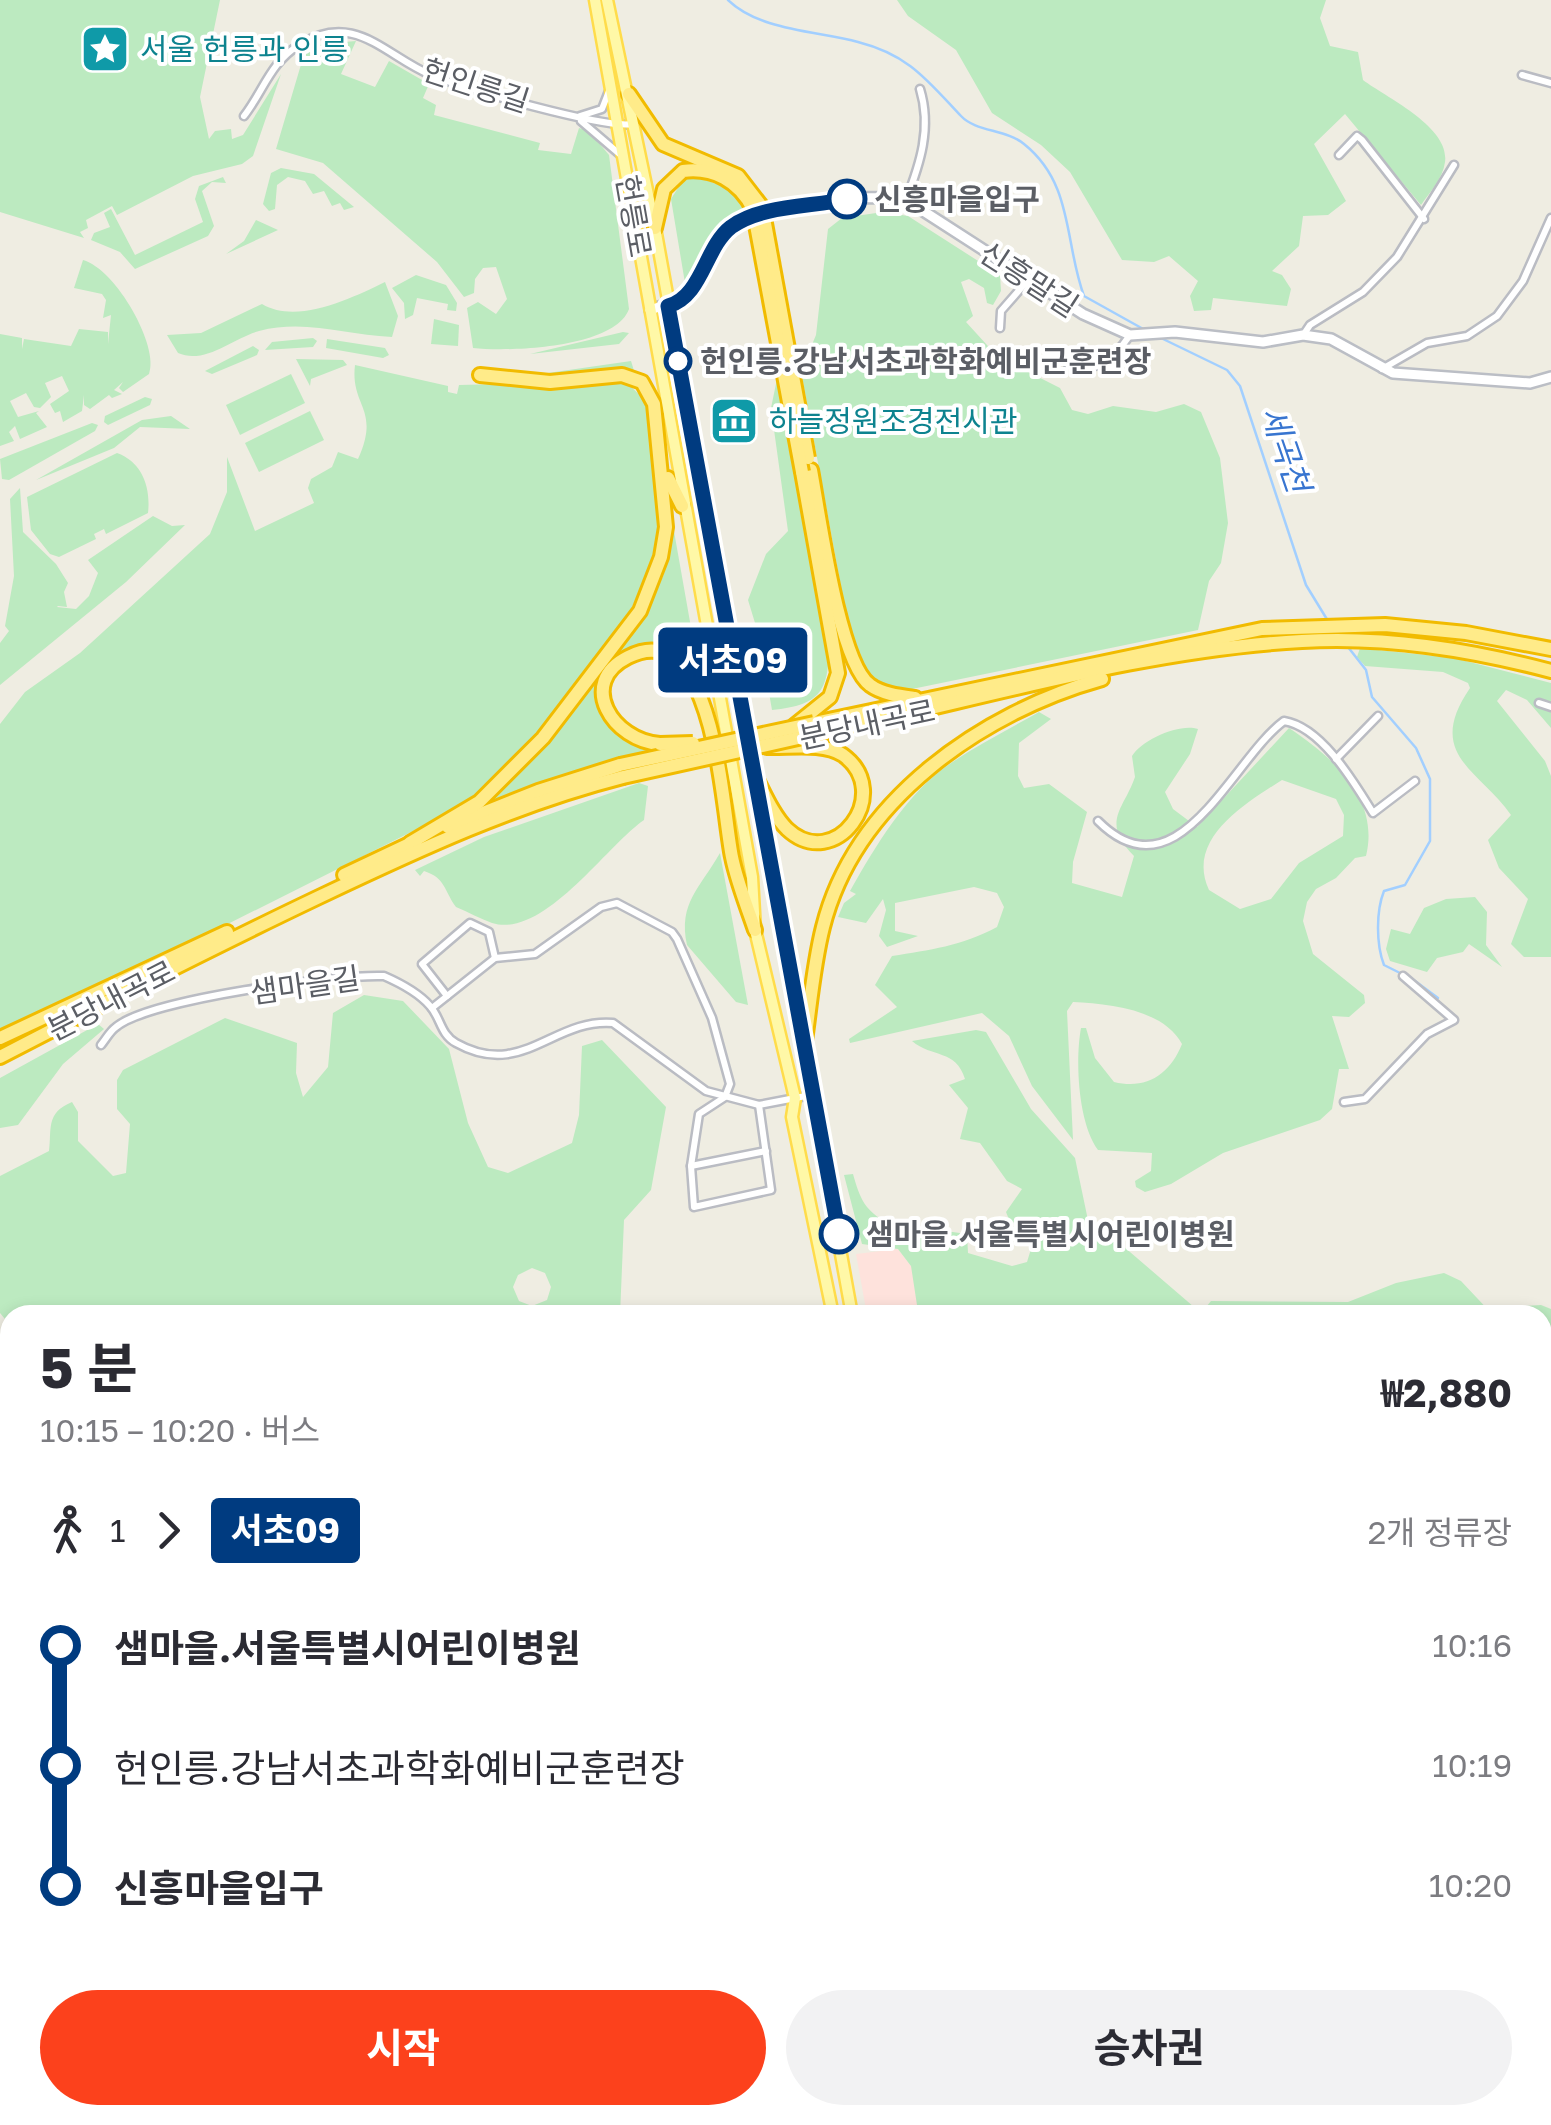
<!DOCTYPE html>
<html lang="ko">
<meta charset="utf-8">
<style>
body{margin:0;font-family:"Golos Text","Noto Sans KR",sans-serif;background:#f2f2f3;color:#2b2b33;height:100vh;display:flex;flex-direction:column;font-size:38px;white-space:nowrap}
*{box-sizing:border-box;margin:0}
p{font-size:32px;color:#7c7c81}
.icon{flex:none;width:55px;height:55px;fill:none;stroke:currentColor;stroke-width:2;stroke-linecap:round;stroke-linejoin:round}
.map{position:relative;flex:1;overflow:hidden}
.panel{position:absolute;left:0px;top:1305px;width:1552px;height:820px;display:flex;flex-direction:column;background:#fff;border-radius:30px 30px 0 0;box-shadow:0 5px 15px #0003}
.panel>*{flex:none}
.badge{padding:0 20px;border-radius:8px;font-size:35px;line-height:65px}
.map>.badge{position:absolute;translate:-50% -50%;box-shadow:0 0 0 5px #fff}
.legs{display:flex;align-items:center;gap:15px;height:110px;padding:0 40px;font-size:32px}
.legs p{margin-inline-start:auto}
.headline{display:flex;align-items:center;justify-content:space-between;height:170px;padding:0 40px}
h1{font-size:55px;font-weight:700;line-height:75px}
.action{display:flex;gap:20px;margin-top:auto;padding:20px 40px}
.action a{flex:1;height:115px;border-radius:60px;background:#fc411c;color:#fff;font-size:40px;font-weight:700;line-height:115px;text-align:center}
.action a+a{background:#f2f2f3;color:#2b2b33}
ul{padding:0 40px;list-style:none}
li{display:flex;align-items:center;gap:35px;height:120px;font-size:38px}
li i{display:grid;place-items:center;width:15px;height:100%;margin:0 12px;background:currentColor}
li i::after{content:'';width:25px;height:25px;margin:-12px;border:8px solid;border-radius:50%;background:#fff}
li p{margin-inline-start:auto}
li:first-child i{background:linear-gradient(#0000 50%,currentColor 0)}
li:last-child i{background:linear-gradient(currentColor 50%,#0000 0)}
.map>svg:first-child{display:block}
.medical{fill:#fee2dc}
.green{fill:#bceac0;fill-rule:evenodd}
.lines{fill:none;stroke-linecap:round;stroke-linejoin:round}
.stream{stroke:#a2cfff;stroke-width:2.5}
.street-casing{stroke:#babcc3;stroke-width:11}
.secondary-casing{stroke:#bbbec5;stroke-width:14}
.primary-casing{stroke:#ffdc4b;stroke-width:15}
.highway-casing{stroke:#f1bb00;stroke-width:18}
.street{stroke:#fff;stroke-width:6}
.secondary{stroke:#fff;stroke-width:9}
.primary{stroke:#fff8a7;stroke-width:10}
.highway{stroke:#ffeb89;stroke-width:12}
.highway-bridge-casing{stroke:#f1bb00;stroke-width:18;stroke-linecap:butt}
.highway-bridge{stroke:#ffeb89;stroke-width:12}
.line-1-casing{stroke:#fff;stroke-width:22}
.line-1{stroke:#003b80;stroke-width:15}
.stop-1-dot{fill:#fff;stroke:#003b80;stroke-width:5}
.labels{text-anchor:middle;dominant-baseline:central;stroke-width:8;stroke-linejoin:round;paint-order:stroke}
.culture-label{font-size:30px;fill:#0d838f;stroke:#fff;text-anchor:start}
.street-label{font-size:30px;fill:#5b5e65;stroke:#fff}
.stop-label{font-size:30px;font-weight:bold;fill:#5b5e65;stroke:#fff;text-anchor:start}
.water-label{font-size:32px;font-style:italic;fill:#3875d0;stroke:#fff}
</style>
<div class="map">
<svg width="1551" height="2125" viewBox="0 0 1551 2125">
<rect width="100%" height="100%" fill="#efede2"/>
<polygon class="medical" points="898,1249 911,1266 976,1315 867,1315 856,1254"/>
<g class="green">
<polygon points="0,0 220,0 200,97 209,139 215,131 231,129 232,139 243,135 281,74 253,156 242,164 193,176 117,215 112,206 86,220 88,228 80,232 84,238 0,212"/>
<path d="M897,0H1326L1320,18L1330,46L1358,52L1363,80C1387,98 1450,127 1445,162C1443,178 1430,192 1421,205L1345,114L1314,144L1346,201L1328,215L1303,216L1299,246L1272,271L1282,275L1291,289L1287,306L1213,298L1211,310L1194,311L1190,296L1198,281L1169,256L1154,262L1122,260L1070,172L1041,145L992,113L956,50L908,16Z"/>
<path d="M356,41L341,74L375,87L389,61L429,84L423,98L436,105L434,115L540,143L538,150L571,154L579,128L589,131L609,155L629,309C615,348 510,352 473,348L467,308L478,302L496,314L507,299L496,267L483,268L475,279L474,293L464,297L437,262L323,163L276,149L305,51L322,44Z"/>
<polygon points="281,168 314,174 354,207 344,210 340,203 332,206 324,191 313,194 305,181 288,177 277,185 275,209 269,211 263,204 271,173"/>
<polygon points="223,177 226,183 212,182 202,191 214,226 208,236 135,269 120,252 91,240 94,233 110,227 104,213 111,209 135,255 203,222 195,199 199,186"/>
<polygon points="697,177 730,189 746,209 720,229 685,283 671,199 683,180"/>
<path d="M883,212L908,216L1000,275L1001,291L993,305L987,303L984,288L969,279L961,282L973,316L966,322L997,356L1060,388L1072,410L1088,414L1113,406L1156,412L1184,404L1201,412L1220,458L1228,523L1221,563L1209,581L1198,630L912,689C882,688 867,679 853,652L801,371L816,335L828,229L842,218Z"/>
<polygon points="256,220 278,230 226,254 244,241"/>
<path d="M83,260C116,269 160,347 149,374L123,392L119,388L123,382L114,390L122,394L112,398L109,395L90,409L84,405V395L82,411L63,422L60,411L55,413L50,404L69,391L62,376L45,383L51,397L40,408L34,407L26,393L10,401L18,417L39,411L36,413L47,427L20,439L15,426L9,432L14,441L0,446V334L22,338V349L24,339L71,346L79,329L108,332V344L111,315L103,318L106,300L102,294L74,288Z"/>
<polygon points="416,275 446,285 457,303 456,311 447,310 448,304 417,298 413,315 405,319 404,303 392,288"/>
<path d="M385,282L398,316L392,337C345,335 306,319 259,331C233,338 205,365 178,353L167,335L201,333L262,304C297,325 352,298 385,282Z"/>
<polygon points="434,319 459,325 458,346 431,344"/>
<polygon points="623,332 629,333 619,344 530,354"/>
<polygon points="313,338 317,341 313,347 265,350 272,342"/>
<polygon points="327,339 385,348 389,355 383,358 326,348"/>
<polygon points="253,346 259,350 257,355 212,374 205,371"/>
<polygon points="296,359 343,360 347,365 311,379 310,386"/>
<polygon points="631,361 635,374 529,377 541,374"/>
<path d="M355,365L448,386V392L457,394L459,385L625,381L646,401L659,493L656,553L626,621L534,744L477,795L445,815L192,942L0,1030V724L25,692L80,653L210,534L227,492V457L255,531L314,503L308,488L311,479L332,467L338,452L358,459C381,408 350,407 355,365Z"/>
<polygon points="291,374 305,403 240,435 226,405"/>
<path d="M777,379L829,642C829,689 823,705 772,710L759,636L748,600L766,554L788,531L771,408Z"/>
<polygon points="145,397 152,399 150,405 108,425 104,422 105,416"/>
<polygon points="310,411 324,440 259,472 245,443"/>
<polygon points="171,416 190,429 140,427 114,448 36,480 142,420"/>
<polygon points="92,423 98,425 95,431 9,480 2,479 0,459"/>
<path d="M117,453C142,462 151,487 148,513L106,534L104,529L94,534L96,539L59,557L50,554L31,530L27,497Z"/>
<polygon points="20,488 23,532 56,564 68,583 64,592 67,607 58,606 57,607 76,609 89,596 98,573 88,560 153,516 172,526 185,525 126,582 0,685 0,643 9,631 5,626 14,576 10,499"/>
<path d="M672,520L701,684L691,652C662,659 655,631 616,659L600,708C611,739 632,746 662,748L578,772L477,808L531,762L644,618L664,574Z"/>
<path d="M1360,648L1454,658L1551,683V728L1527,700L1506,690L1497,701L1545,761L1551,776V957H1524L1511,944L1528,899L1499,868L1488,840L1511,815C1480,770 1424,755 1470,688L1468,683L1443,672L1365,666L1357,657Z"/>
<path d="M1039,712L1051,719L1019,743L1018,776L1024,788L1049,784L1087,812L1073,862L1072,883L1122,897L1134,856C1100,822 1124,809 1135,777L1132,756C1142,740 1179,723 1198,729L1190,754L1165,792L1173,809L1197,827L1289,728C1334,758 1380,799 1366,856L1355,858L1336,878L1316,889L1307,902L1303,921L1313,954L1364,995L1365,1003L1349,1017L1332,1016L1349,1069H1339L1332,1109L1320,1120L1223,1153L1171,1184L1145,1192L1136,1187L1135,1181L1151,1171L1152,1153L1098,1150C1078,1123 1075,1061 1081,1028H1086L1095,1058L1114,1082C1147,1090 1170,1074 1182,1044C1163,1009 1109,1004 1073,1002L1067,1011L1073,1140L1032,1086L1009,1036L982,1013L850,1043L849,1039L897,1007L875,985L892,956C930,950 961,946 997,927L1004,907L997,893L974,887L895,903V931L918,936L887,947L879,936L886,910L883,899L866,923L838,917L844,903L856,894L850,891C875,847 907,792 951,763C979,744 1009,729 1039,712ZM1282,780L1336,799L1344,815L1343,836L1299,863L1271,899L1240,909L1209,890C1185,839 1246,803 1282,780Z"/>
<path d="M639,783L648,786L644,820C606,846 544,939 492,923C481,919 468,912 456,907C444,891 446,878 424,871L420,876L415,870L484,837Z"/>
<path d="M720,853L748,1005L736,1002L687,945C678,903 700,888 720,853Z"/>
<polygon points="1475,897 1487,912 1486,945 1502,967 1469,944 1463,952 1437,958 1427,972 1390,961 1386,949 1391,929 1410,934 1424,908 1446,899"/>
<path d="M364,995L403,1001L449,1049L468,1123L488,1167L508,1173L572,1143L579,1115L582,1046L602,1040L666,1107L651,1190L624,1220L620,1315H10V1401C3,1377 0,1342 5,1319L0,1313V1176L49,1151C52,1130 45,1113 72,1102L78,1112V1141L113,1176L126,1173L130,1124L117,1109V1080L123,1070L225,1018L297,1043L296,1073L303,1097L328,1067L333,1013ZM532,1268L545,1273L551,1287L547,1300L532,1306L519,1301L513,1287L518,1275Z"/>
<polygon points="98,1024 104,1029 63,1064 18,1125 0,1128 0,1078"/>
<path d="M976,1030L986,1032L1031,1109L1075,1158L1089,1225L1123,1246L1201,1313L1211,1301L1348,1302L1396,1283L1444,1273L1461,1281L1493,1315H976L974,1309L917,1305L911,1266L898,1249L862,1244L844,1175L853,1174C860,1199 865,1211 888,1223L967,1234L968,1253L1012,1266L1027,1262L1038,1226L1010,1222L1006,1212L1022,1189L1007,1181L980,1143L960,1139L968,1108L949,1085L965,1079C956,1049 932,1058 912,1041Z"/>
<polygon points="1541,1305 1551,1309 1551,1480 1543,1489 1542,1349 1547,1334 1542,1315 1525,1312 1523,1306"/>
<polygon points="1551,1630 1551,2125 1007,2125 1000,2115 1542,2115 1542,1635"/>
<polygon points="10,1712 10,1839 0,1851 0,1721"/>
<polygon points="0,1881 10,1906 10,1987 0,1992"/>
<polygon points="151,2115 510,2115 503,2125 160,2125"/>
</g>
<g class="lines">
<g class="stream">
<path d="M728,0C760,31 818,31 858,42C909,55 927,80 961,116C976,132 1006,129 1024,144C1074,184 1064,242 1084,296L1145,330"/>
<polyline points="1161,338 1227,370 1240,386 1306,585 1328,621"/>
<path d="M1348,647L1366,670L1372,697L1416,748L1430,779V841L1405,885L1384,891C1376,911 1376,944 1384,965L1404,975"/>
<polyline points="1411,978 1438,998"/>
<polyline points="0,1485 10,1504"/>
<polyline points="695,2115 699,2125"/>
</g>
<g class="street-casing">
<g id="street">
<polyline points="1522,75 1551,83"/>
<path d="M244,116C264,90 270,63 299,45C355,10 385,56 431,75C461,88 606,129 632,124"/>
<polyline points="580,116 602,109 609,91"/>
<polyline points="581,121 623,157"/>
<polyline points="1339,155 1357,136 1362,140 1424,219"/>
<path d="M906,200C920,164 932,128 920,89"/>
<polyline points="1000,328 1001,311 1029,279"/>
<polyline points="1304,334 1310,325 1363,292 1397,257 1454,165"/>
<path d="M1066,362C1096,375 1113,360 1130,335"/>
<polyline points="1382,369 1427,343 1467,336 1497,316 1523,281 1551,218"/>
<polyline points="1539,703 1551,707"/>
<polyline points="1336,759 1378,716"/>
<path d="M1098,821C1178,901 1232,759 1284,721C1322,727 1355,784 1373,813L1415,781"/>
<polyline points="447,996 422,964 470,923 489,932 495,958"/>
<polyline points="432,1008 495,958 535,954 601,907 617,903 672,932 677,939 712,1018 730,1084 725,1097 699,1114 691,1166 694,1207 771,1190 759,1105"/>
<path d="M101,1045C106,1039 110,1031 116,1027C149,999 337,974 384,976C400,983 418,992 430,1006C441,1018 440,1034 456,1043C522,1080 553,1018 613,1023L706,1091L759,1105L811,1095"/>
<polyline points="1344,1102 1365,1099 1427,1034 1454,1020 1403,976"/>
<polyline points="691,1166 766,1151"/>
<polyline points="592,2115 605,2125"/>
<polyline points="874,2115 892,2115"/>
<polyline points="895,2115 905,2125"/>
<polyline points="528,2125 549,2115"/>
<polyline points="867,2125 874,2115"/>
</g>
</g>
<g class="secondary-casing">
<path id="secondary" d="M650,310L683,299C701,278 709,244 731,227C760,205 882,187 914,205L1083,314L1130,335L1175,332L1263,342L1303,335L1331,339L1393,373L1530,383L1551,377"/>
</g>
<g class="primary-casing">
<g id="primary">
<polyline points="595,0 752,877 755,930 795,1098 792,1117 833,1315"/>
<polyline points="607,0 655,228 852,1315"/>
<polyline points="567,2125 579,2115"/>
<polyline points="595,2125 603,2115"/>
</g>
</g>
<g class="highway-casing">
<g id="highway">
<polyline points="629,94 663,144 738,176 762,207"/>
<path d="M655,228L664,189L683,171C713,167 739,181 753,209"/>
<path d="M811,470C819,512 839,663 870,685C882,694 900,696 915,698"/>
<polyline points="668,478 682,506"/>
<polyline points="814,723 1262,629 1385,625 1466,633 1551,649"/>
<polyline points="794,726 830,697 838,673 802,472"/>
<path d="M816,734C976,701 1138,650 1302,641C1384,636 1472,650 1551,671"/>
<path d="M660,744C613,741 576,683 628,657C715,613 722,810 732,857C737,882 747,906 755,930"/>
<path d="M755,776C764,793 773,815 787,829C835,874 895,793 843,755C823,742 789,748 767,747"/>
<polyline points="448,827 538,791 620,765"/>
<polyline points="410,843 479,802 543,738 640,611 661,557 666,527 654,404 642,382 622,375 550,382 480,375"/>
<polyline points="344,875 416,841"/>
<polyline points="0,1038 227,932"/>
<path d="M804,1048C810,1008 813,966 823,927C855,800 983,712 1102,679"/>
<path d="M0,1057C106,1002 212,948 319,897C418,850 517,804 623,777"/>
</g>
</g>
<use href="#street" class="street"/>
<use href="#secondary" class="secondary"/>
<use href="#primary" class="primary"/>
<use href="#highway" class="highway"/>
<g class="highway-bridge-casing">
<g id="highway-bridge">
<polyline points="762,207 808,458"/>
<polyline points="753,209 802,472"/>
<polyline points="660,744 693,743"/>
<polyline points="620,765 814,723"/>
<polyline points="623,777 816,734"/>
</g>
</g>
<use href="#highway-bridge" class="highway-bridge"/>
</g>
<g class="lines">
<g class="line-1-casing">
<path id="line-1" d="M839,1234L668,306C702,297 705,247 731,227C761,205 811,207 847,199"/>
</g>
<use href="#line-1" class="line-1"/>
</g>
<defs>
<g id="sight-square" transform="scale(2.5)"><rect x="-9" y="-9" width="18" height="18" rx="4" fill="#0f9aa8" stroke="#fff"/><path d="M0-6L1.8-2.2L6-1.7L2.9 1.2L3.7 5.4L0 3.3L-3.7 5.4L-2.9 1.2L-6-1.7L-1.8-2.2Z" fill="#fff"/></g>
<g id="museum-square" transform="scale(2.5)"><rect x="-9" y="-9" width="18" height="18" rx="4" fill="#0f9aa8" stroke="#fff"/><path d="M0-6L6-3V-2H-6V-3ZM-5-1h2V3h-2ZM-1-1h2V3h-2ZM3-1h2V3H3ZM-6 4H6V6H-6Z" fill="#fff"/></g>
</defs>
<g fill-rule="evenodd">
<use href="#sight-square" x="105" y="49"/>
<use href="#museum-square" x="734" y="421"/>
</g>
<g class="stop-1-dot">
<circle cx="847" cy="199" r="18"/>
<circle cx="678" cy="361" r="12"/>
<circle cx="839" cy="1234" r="18"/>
</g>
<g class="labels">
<g class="culture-label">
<text x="140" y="49">서울 헌릉과 인릉</text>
<text x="769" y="421">하늘정원조경전시관</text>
</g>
<g class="street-label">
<text transform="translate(476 85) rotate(18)">헌인릉길</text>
<text transform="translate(634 216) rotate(80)">헌릉로</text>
<text transform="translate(1029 279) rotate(33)">신흥말길</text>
<text transform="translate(867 724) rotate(-12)">분당내곡로</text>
<text transform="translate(305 985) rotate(-8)">샘마을길</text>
<text transform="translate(111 1000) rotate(-27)">분당내곡로</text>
</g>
<g class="stop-label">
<text x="874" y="199">신흥마을입구</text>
<text x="700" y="361">헌인릉.강남서초과학화예비군훈련장</text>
<text x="866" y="1234">샘마을.서울특별시어린이병원</text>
</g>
<g class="water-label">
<text transform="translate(1286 449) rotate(71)">세곡천</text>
</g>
</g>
</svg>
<b class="badge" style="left:733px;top:660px;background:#003b80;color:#fff">서초09</b>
<section class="panel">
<div class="headline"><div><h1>5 분</h1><p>10:15 – 10:20 · 버스</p></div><b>₩2,880</b></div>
<div class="legs"><svg class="icon" aria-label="walk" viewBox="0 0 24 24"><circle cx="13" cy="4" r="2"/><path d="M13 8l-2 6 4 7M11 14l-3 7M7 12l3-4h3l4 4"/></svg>1<svg class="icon" aria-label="forward" viewBox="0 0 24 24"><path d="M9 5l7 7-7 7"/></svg><b class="badge" style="background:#003b80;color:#fff">서초09</b><p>2개 정류장</p></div>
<ul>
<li><i style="color:#003b80"></i><b>샘마을.서울특별시어린이병원</b><p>10:16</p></li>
<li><i style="color:#003b80"></i><span>헌인릉.강남서초과학화예비군훈련장</span><p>10:19</p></li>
<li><i style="color:#003b80"></i><b>신흥마을입구</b><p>10:20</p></li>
</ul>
<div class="action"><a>시작</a><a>승차권</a></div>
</section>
</div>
